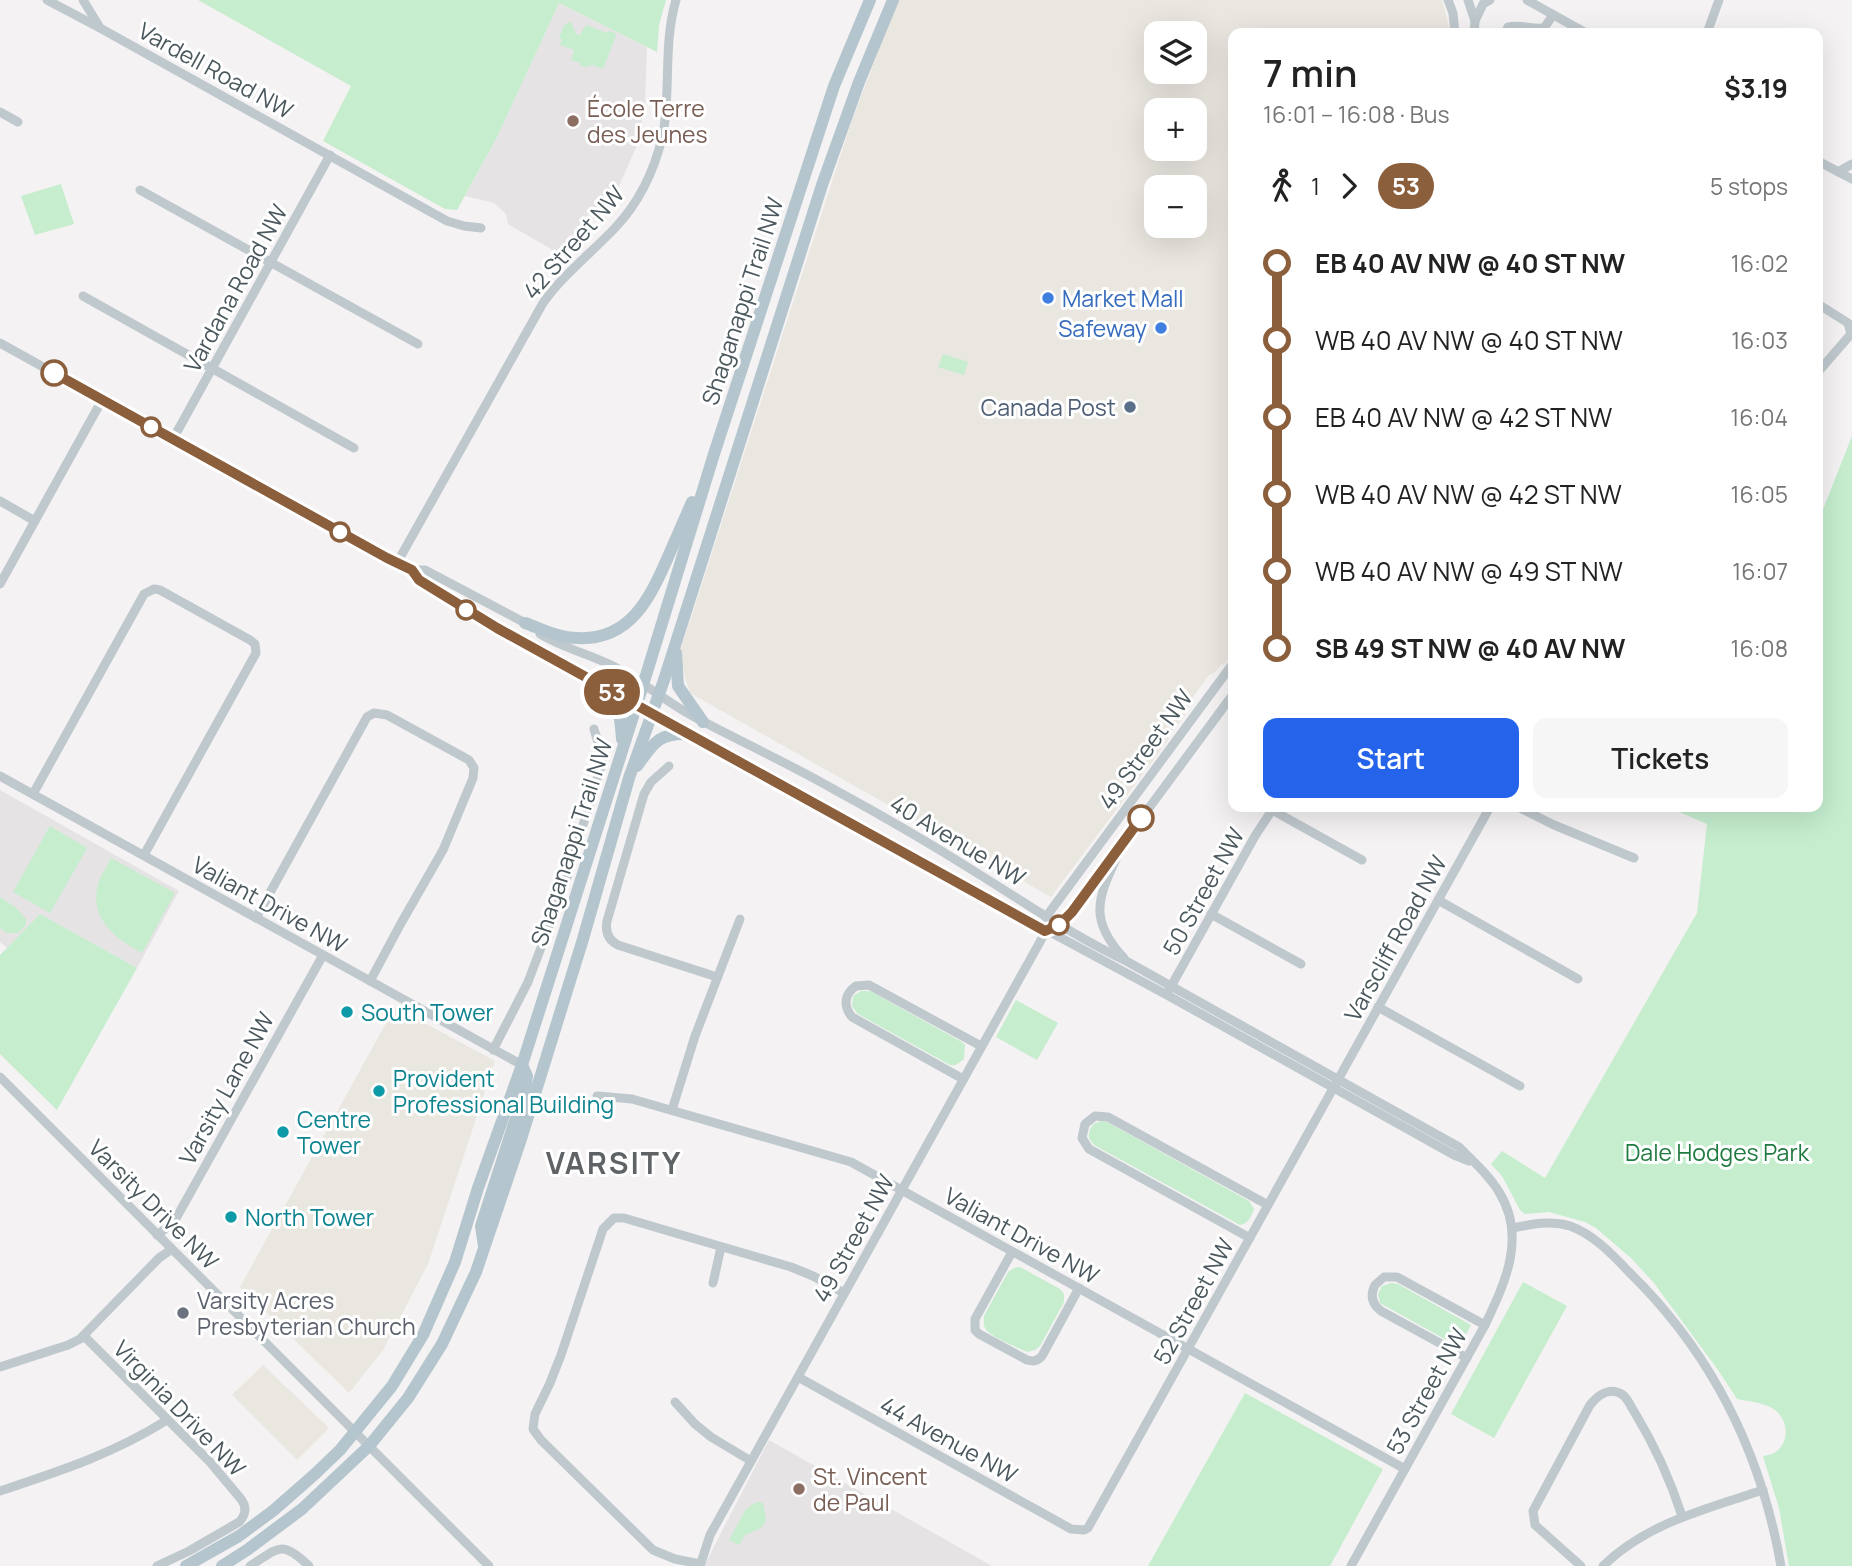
<!DOCTYPE html>
<meta charset="utf-8">
<style>
body{margin:0;font-family:Manrope,sans-serif;background:#f6f6f6;color:#222;height:100vh;display:flex;flex-direction:column;font-size:26px;white-space:nowrap}
*{box-sizing:border-box;margin:0}
p{font-size:23px;color:#767676}
.icon{flex:none;width:38px;height:38px;fill:none;stroke:currentColor;stroke-width:2;stroke-linecap:round;stroke-linejoin:round}
.map{position:relative;flex:1;overflow:hidden}
.panel{position:absolute;left:1228px;top:28px;width:595px;height:784px;display:flex;flex-direction:column;background:#fff;border-radius:14px;box-shadow:0 7px 28px #0002}
.panel>*{flex:none}
.badge{padding:0 14px;border-radius:23px;font-size:24px;line-height:46px}
.buttons{position:absolute;left:1144px;top:21px;display:grid;gap:14px}
.buttons a{display:grid;place-items:center;width:63px;height:63px;border-radius:14px;background:#fff;box-shadow:0 7px 28px #0002;font-size:35px}
.map>.badge{position:absolute;translate:-50% -50%;box-shadow:0 0 0 4px #fff}
.legs{display:flex;align-items:center;gap:10px;height:77px;padding:0 35px;font-size:23px}
.legs p{margin-inline-start:auto}
.summary{display:flex;align-items:center;justify-content:space-between;height:119px;padding:0 35px}
h1{font-size:38px;font-weight:600;line-height:52px}
.button{display:flex;gap:14px;margin-top:auto;padding:14px 35px}
.button a{flex:1;height:80px;border-radius:14px;background:#2563eb;color:#fff;font-size:28px;font-weight:600;line-height:80px;text-align:center}
.button a+a{background:#f6f6f6;color:#222}
ul{padding:0 35px;list-style:none}
li{display:flex;align-items:center;gap:24px;height:77px;font-size:26px}
li i{display:grid;place-items:center;width:10px;height:100%;margin:0 9px;background:currentColor}
li i::after{content:'';width:18px;height:18px;margin:-9px;border:5px solid;border-radius:50%;background:#fff}
li p{margin-inline-start:auto}
li:first-child i{background:linear-gradient(#0000 50%,currentColor 0)}
li:last-child i{background:linear-gradient(currentColor 50%,#0000 0)}
.map>svg:first-child{display:block}
.commercial{fill:#eae6e0;fill-rule:evenodd}
.education{fill:#e5e3e4}
.green{fill:#c5edce}
.lines{fill:none;stroke-linecap:round;stroke-linejoin:round}
.minor{stroke:#bfc8cd;stroke-width:9}
.major{stroke:#b4c5ce;stroke-width:12}
.line-1-casing{stroke:#fff;stroke-width:16}
.line-1{stroke:#8b5e3c;stroke-width:10}
.education-dot{fill:#8d6e63;stroke:#fff;stroke-width:2.5}
.shop-dot{fill:#3f7fe0;stroke:#fff;stroke-width:2.5}
.stop-1-dot{fill:#fff;stroke:#8b5e3c;stroke-width:3.5}
.service-dot{fill:#5c6f8a;stroke:#fff;stroke-width:2.5}
.culture-dot{fill:#0f9aa8;stroke:#fff;stroke-width:2.5}
.worship-dot{fill:#6b7280;stroke:#fff;stroke-width:2.5}
.labels{text-anchor:middle;dominant-baseline:central;stroke-width:6;stroke-linejoin:round;paint-order:stroke}
.street-label{font-size:23px;fill:#4b585e;stroke:#fff}
.education-label{font-size:23px;fill:#785e54;stroke:#fff;text-anchor:start}
.shop-label{font-size:23px;fill:#366cbe;stroke:#fff;text-anchor:start}
.service-label{font-size:23px;fill:#4e5e75;stroke:#fff;text-anchor:end}
.culture-label{font-size:23px;fill:#0d838f;stroke:#fff;text-anchor:start}
.park-label{font-size:23px;fill:#1f7b3f;stroke:#fff}
.worship-label{font-size:23px;fill:#5b616d;stroke:#fff;text-anchor:start}
.district-label{font-size:30px;font-weight:bold;letter-spacing:2px;fill:#5f6366;stroke:#fff}
</style>
<div class="map">
<svg width="1852" height="1566" viewBox="0 0 1852 1566">
<rect width="100%" height="100%" fill="#f4f2f2"/>
<g class="commercial">
<path d="M898,0H1442L1449,27V33H1234V651L1224,665L1222,664L1215,672L1209,675L1190,701L1188,710L1183,718L1173,730H1169L1166,734L1169,739L1051,897L690,693L679,655L852,120ZM1157,33H1195V72H1157ZM1157,110H1195V149H1157ZM1157,187H1195V226H1157Z"/>
<polygon points="395,1007 495,1061 428,1264 383,1350 349,1393 240,1287"/>
<polygon points="263,1365 329,1428 297,1460 232,1395"/>
</g>
<g class="education">
<polygon points="559,3 647,47 645,105 637,145 619,186 593,220 556,252 508,224 506,214 494,203 465,196 497,137"/>
<polygon points="0,790 179,891 137,968 40,914 7,948 0,942"/>
<polygon points="769,1440 992,1566 704,1566"/>
</g>
<g class="green">
<polygon points="198,0 666,0 659,25 657,52 559,3 497,137 457,210 445,209 323,141 351,86"/>
<polygon points="571,22 576,34 580,35 586,25 607,33 608,31 615,33 616,36 603,69 592,65 585,67 580,65 580,63 571,60 574,50 560,45 562,39 559,38 564,25"/>
<polygon points="61,184 74,224 35,235 21,196"/>
<polygon points="943,354 968,362 964,375 938,367"/>
<path d="M1852,436V1566H1789L1779,1508L1763,1456C1764,1456 1772,1454 1774,1453C1792,1442 1788,1415 1770,1407C1760,1402 1747,1401 1737,1399L1718,1370L1654,1283L1631,1258L1596,1228L1585,1222L1549,1212L1525,1214L1520,1210L1502,1176L1491,1164L1502,1151L1545,1178L1697,913L1707,824L1668,807H1818V522Z"/>
<polygon points="50,826 87,848 50,913 13,892"/>
<path d="M111,858L175,893L142,953C113,937 86,916 100,878C103,872 108,865 111,858Z"/>
<polygon points="0,897 15,907 26,919 26,925 18,933 7,933 0,928"/>
<polygon points="40,914 137,968 57,1110 0,1054 0,955"/>
<polygon points="861,991 870,991 962,1042 965,1045 964,1059 956,1065 950,1065 858,1014 852,1006 853,996"/>
<polygon points="1016,1000 1058,1023 1037,1060 996,1037"/>
<path d="M1101,1121L1107,1122L1249,1201L1254,1209C1251,1217 1248,1224 1240,1225L1094,1145L1089,1138C1088,1129 1092,1123 1101,1121Z"/>
<path d="M1020,1267L1060,1289L1064,1294V1302L1040,1346L1035,1350L1027,1352C1017,1347 990,1337 985,1328C983,1324 984,1320 984,1316L1008,1272L1014,1268Z"/>
<polygon points="1523,1282 1567,1306 1494,1438 1451,1414"/>
<polygon points="1391,1283 1398,1284 1471,1325 1459,1347 1380,1303 1378,1294 1382,1286"/>
<polygon points="1245,1393 1383,1469 1330,1566 1148,1566"/>
<polygon points="757,1502 763,1503 766,1520 761,1528 745,1535 739,1545 729,1540 746,1509"/>
</g>
<g class="lines">
<g class="minor">
<polyline points="47,0 100,28 447,221 464,226 481,228"/>
<polyline points="83,0 99,26"/>
<polyline points="1448,0 1453,13 1455,33"/>
<polyline points="1468,0 1475,21 1474,33"/>
<polyline points="1527,0 1586,33"/>
<polyline points="1475,21 1483,4 1490,0"/>
<path d="M1505,33L1508,27C1520,24 1532,30 1544,28L1553,15"/>
<polyline points="1707,33 1719,0"/>
<polyline points="0,112 18,122"/>
<polyline points="1818,161 1852,179"/>
<polyline points="1838,172 1852,164"/>
<polyline points="140,190 418,344"/>
<polyline points="83,296 354,448"/>
<polyline points="1818,304 1848,323 1851,334 1818,372"/>
<polyline points="0,343 387,558 412,570 425,570 529,625"/>
<polyline points="173,439 330,155"/>
<polyline points="0,501 35,521"/>
<path d="M397,563L543,303C563,275 590,254 614,229C639,203 655,169 663,134C671,90 663,44 676,0"/>
<polyline points="412,570 419,580 497,628 661,720 846,822 1167,995 1454,1155 1469,1161"/>
<polyline points="0,584 102,400"/>
<path d="M540,634C563,648 589,654 613,666C640,680 663,699 689,714C737,740 788,763 835,790C883,816 931,844 977,873C1027,904 1075,937 1128,962L1459,1147C1473,1161 1489,1175 1499,1192C1527,1237 1505,1283 1485,1325L1351,1566"/>
<path d="M669,766L651,782L644,794L607,921C605,932 608,940 618,945L717,977"/>
<polyline points="0,776 522,1065"/>
<polyline points="33,794 144,594 154,589 160,590 250,640 255,644 256,653 144,855"/>
<polyline points="1518,807 1554,825 1634,858"/>
<polyline points="1272,810 1362,860"/>
<path d="M1117,857C1097,899 1089,921 1124,958"/>
<polyline points="1438,900 1578,979"/>
<polyline points="1211,914 1301,964"/>
<polyline points="256,918 367,717 374,713 387,715 469,760 474,768 473,778 443,850 400,925 370,981"/>
<polyline points="1054,927 1059,925 1072,912 1234,693"/>
<polyline points="1169,990 1255,836 1274,807"/>
<polyline points="1378,1007 1520,1086"/>
<polyline points="493,1050 528,982 565,884 602,763 599,746 594,729"/>
<polyline points="0,1077 489,1566"/>
<path d="M963,1079L852,1017C843,1006 844,994 856,986L869,985L981,1046"/>
<polyline points="597,1096 632,1099 851,1162 1405,1469"/>
<polyline points="672,1110 695,1036 740,919"/>
<path d="M1513,1228C1532,1224 1551,1220 1570,1226C1593,1234 1613,1255 1629,1272C1712,1353 1761,1452 1781,1566"/>
<polyline points="157,1235 174,1222 323,955"/>
<polyline points="1250,1238 1089,1149 1082,1138 1085,1124 1095,1116 1108,1117 1268,1205"/>
<path d="M1012,1252L975,1319V1330L979,1334L1027,1360C1034,1362 1037,1361 1042,1356L1079,1288"/>
<polyline points="713,1283 721,1247"/>
<path d="M84,1336L210,1462L241,1499C247,1507 246,1515 239,1522L189,1551L157,1566"/>
<path d="M1467,1358L1381,1311C1372,1304 1370,1295 1375,1285L1384,1277H1397L1485,1325"/>
<polyline points="0,1367 68,1345 80,1339 159,1258 172,1249"/>
<polyline points="798,1377 1071,1529 1084,1530 1088,1528 1490,807"/>
<polyline points="675,1402 695,1424 711,1437 751,1461"/>
<path d="M0,1491C60,1471 113,1454 167,1420"/>
<polyline points="700,1564 675,1559 653,1550 541,1440 533,1429 535,1414 550,1383 561,1355 603,1229 614,1218 624,1218 791,1267 813,1276 844,1293"/>
<path d="M250,1566C279,1548 281,1539 309,1566"/>
<polyline points="700,1566 710,1535 1046,931 1046,917 1234,662"/>
<path d="M1581,1566L1535,1525L1533,1511L1590,1405C1598,1395 1610,1386 1623,1395C1628,1399 1631,1407 1635,1413C1655,1446 1670,1479 1682,1516"/>
<path d="M1603,1566C1647,1523 1706,1509 1763,1490"/>
</g>
<g class="major">
<path d="M525,623C542,629 559,638 577,638C630,641 650,598 668,557C676,539 684,520 692,502"/>
<polyline points="676,653 678,686 703,722"/>
<path d="M601,686C620,707 620,712 622,739"/>
<path d="M637,766C653,744 658,733 687,734"/>
<polyline points="484,1246 481,1226 525,1090 527,1076 522,1065"/>
<polyline points="186,1566 239,1536 274,1510 315,1474 340,1450 392,1386 423,1335 455,1262 478,1188 522,1065 643,685 714,454 834,86 870,0"/>
<polyline points="222,1566 247,1550 302,1509 369,1446 408,1398 442,1344 476,1272 521,1139 583,939 629,778 664,680 822,185 859,82 893,0"/>
</g>
</g>
<g class="lines">
<g class="line-1-casing">
<polyline id="line-1" points="54,373 387,558 412,570 419,580 497,628 1045,931 1059,925 1072,912 1141,818"/>
</g>
<use href="#line-1" class="line-1"/>
</g>
<g class="education-dot">
<circle cx="573" cy="121" r="7"/>
<circle cx="799" cy="1489" r="7"/>
</g>
<g class="shop-dot">
<circle cx="1048" cy="298" r="7"/>
<circle cx="1161" cy="328" r="7"/>
</g>
<g class="stop-1-dot">
<circle cx="54" cy="373" r="12"/>
<circle cx="151" cy="427" r="9"/>
<circle cx="340" cy="532" r="9"/>
<circle cx="466" cy="610" r="9"/>
<circle cx="1141" cy="818" r="12"/>
<circle cx="1059" cy="925" r="9"/>
</g>
<circle class="service-dot" cx="1130" cy="407" r="7"/>
<g class="culture-dot">
<circle cx="347" cy="1012" r="7"/>
<circle cx="379" cy="1091" r="7"/>
<circle cx="283" cy="1132" r="7"/>
<circle cx="231" cy="1217" r="7"/>
</g>
<circle class="worship-dot" cx="183" cy="1313" r="7"/>
<g class="labels">
<g class="street-label">
<text transform="translate(216 70) rotate(29)">Vardell Road NW</text>
<text transform="translate(573 242) rotate(-49)">42 Street NW</text>
<text transform="translate(235 288) rotate(-61)">Vardana Road NW</text>
<text transform="translate(742 301) rotate(-72)">Shaganappi Trail NW</text>
<text transform="translate(1145 749) rotate(-54)">49 Street NW</text>
<text transform="translate(958 840) rotate(31)">40 Avenue NW</text>
<text transform="translate(571 842) rotate(-72)">Shaganappi Trail NW</text>
<text transform="translate(1203 891) rotate(-61)">50 Street NW</text>
<text transform="translate(270 904) rotate(29)">Valiant Drive NW</text>
<text transform="translate(1395 938) rotate(-61)">Varscliff Road NW</text>
<text transform="translate(226 1088) rotate(-61)">Varsity Lane NW</text>
<text transform="translate(154 1204) rotate(45)">Varsity Drive NW</text>
<text transform="translate(1022 1235) rotate(29)">Valiant Drive NW</text>
<text transform="translate(853 1238) rotate(-61)">49 Street NW</text>
<text transform="translate(1193 1301) rotate(-61)">52 Street NW</text>
<text transform="translate(1426 1391) rotate(-61)">53 Street NW</text>
<text transform="translate(180 1408) rotate(46)">Virginia Drive NW</text>
<text transform="translate(949 1439) rotate(29)">44 Avenue NW</text>
</g>
<g class="education-label">
<text x="587" y="108">École Terre<tspan x="587" dy="26">des Jeunes</tspan></text>
<text x="813" y="1476">St. Vincent<tspan x="813" dy="26">de Paul</tspan></text>
</g>
<g class="shop-label">
<text x="1062" y="298">Market Mall</text>
<text x="1147" y="328" text-anchor="end">Safeway</text>
</g>
<g class="service-label">
<text x="1116" y="407">Canada Post</text>
</g>
<g class="culture-label">
<text x="361" y="1012">South Tower</text>
<text x="393" y="1078">Provident<tspan x="393" dy="26">Professional Building</tspan></text>
<text x="297" y="1119">Centre<tspan x="297" dy="26">Tower</tspan></text>
<text x="245" y="1217">North Tower</text>
</g>
<g class="park-label">
<text x="1717" y="1152">Dale Hodges Park</text>
</g>
<g class="worship-label">
<text x="197" y="1300">Varsity Acres<tspan x="197" dy="26">Presbyterian Church</tspan></text>
</g>
<g class="district-label">
<text x="614" y="1162">VARSITY</text>
</g>
</g>
</svg>
<div class="buttons">
<a><svg class="icon" aria-label="layers" viewBox="0 0 24 24"><path d="M12 4l9 5-9 5-9-5zM3 14l9 5 9-5"/></svg></a>
<a>+</a>
<a>−</a>
</div>
<b class="badge" style="left:612px;top:692px;background:#8b5e3c;color:#fff">53</b>
<section class="panel">
<div class="summary"><div><h1>7 min</h1><p>16:01 – 16:08 · Bus</p></div><b>$3.19</b></div>
<div class="legs"><svg class="icon" aria-label="walk" viewBox="0 0 24 24"><circle cx="13" cy="4" r="2"/><path d="M13 8l-2 6 4 7M11 14l-3 7M7 12l3-4h3l4 4"/></svg>1<svg class="icon" aria-label="forward" viewBox="0 0 24 24"><path d="M9 5l7 7-7 7"/></svg><b class="badge" style="background:#8b5e3c;color:#fff">53</b><p>5 stops</p></div>
<ul>
<li><i style="color:#8b5e3c"></i><b>EB 40 AV NW @ 40 ST NW</b><p>16:02</p></li>
<li><i style="color:#8b5e3c"></i><span>WB 40 AV NW @ 40 ST NW</span><p>16:03</p></li>
<li><i style="color:#8b5e3c"></i><span>EB 40 AV NW @ 42 ST NW</span><p>16:04</p></li>
<li><i style="color:#8b5e3c"></i><span>WB 40 AV NW @ 42 ST NW</span><p>16:05</p></li>
<li><i style="color:#8b5e3c"></i><span>WB 40 AV NW @ 49 ST NW</span><p>16:07</p></li>
<li><i style="color:#8b5e3c"></i><b>SB 49 ST NW @ 40 AV NW</b><p>16:08</p></li>
</ul>
<div class="button"><a>Start</a><a>Tickets</a></div>
</section>
</div>
